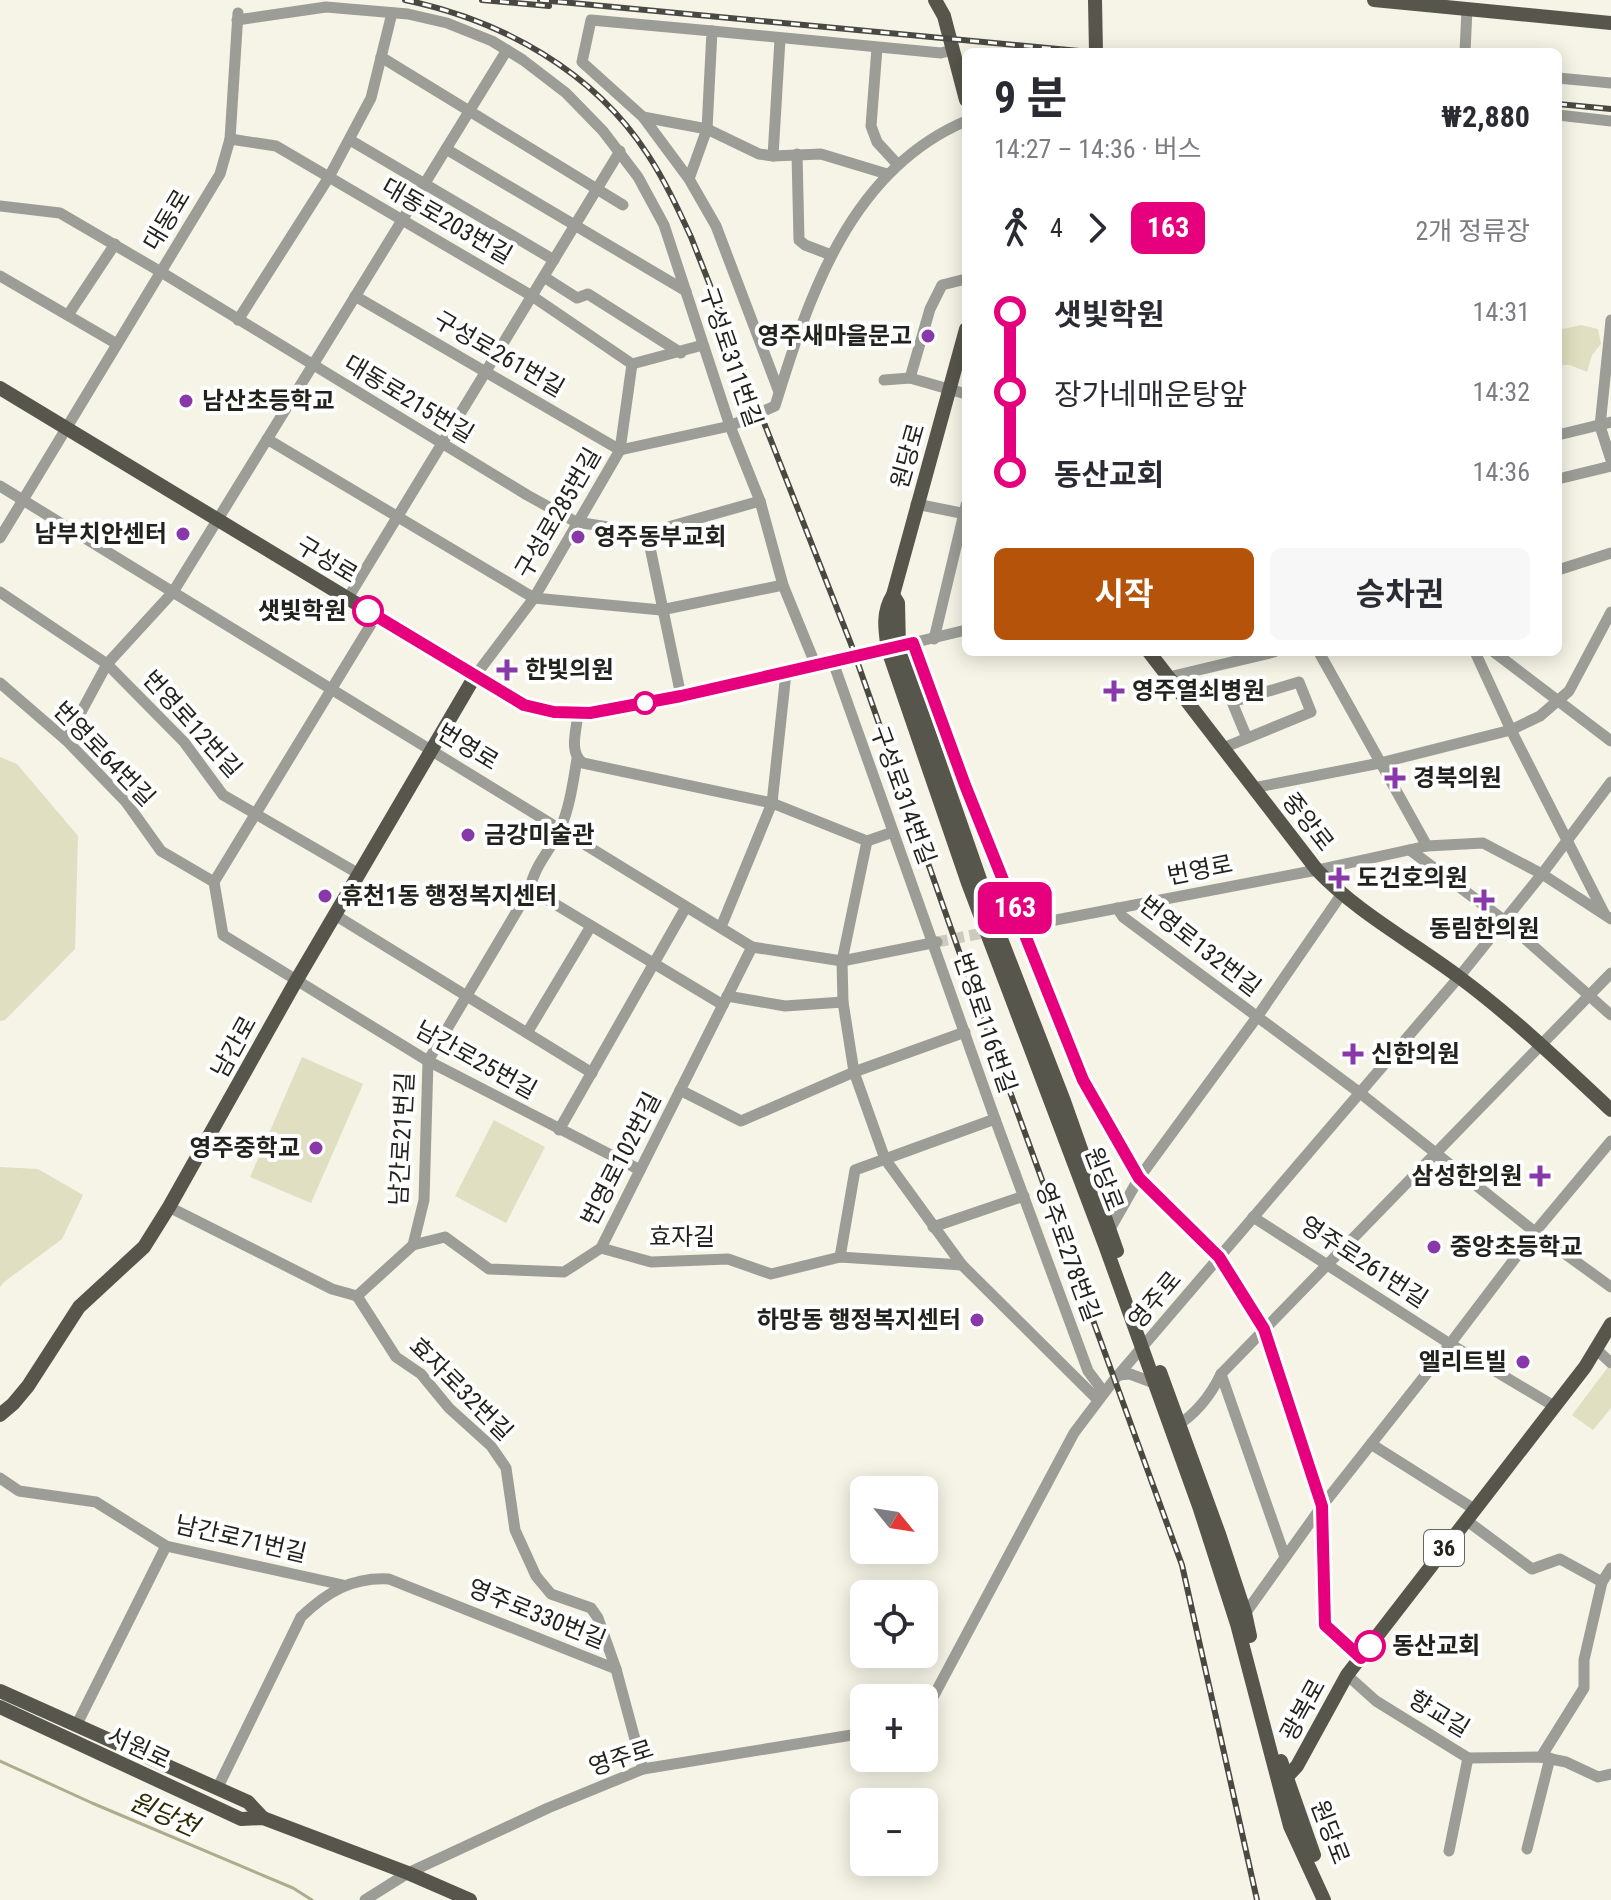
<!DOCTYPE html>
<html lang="ko">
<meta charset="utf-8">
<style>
body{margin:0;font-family:"Roboto Condensed","Noto Sans KR",sans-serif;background:#f7f7f7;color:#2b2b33;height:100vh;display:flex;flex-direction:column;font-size:30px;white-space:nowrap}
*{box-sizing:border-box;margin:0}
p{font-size:26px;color:#7c7c81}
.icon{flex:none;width:44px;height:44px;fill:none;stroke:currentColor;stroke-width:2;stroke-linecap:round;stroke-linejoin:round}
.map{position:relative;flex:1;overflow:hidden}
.side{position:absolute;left:962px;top:48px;width:600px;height:608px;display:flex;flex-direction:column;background:#fff;border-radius:12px;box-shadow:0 4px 20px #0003}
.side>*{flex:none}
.badge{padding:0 16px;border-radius:12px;font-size:28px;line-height:52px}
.needle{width:52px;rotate:120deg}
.fabs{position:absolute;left:850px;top:1476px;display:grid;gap:16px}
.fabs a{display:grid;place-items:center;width:88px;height:88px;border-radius:12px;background:#fff;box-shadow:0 4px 20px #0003;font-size:40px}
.map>.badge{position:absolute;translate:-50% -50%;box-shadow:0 0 0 4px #fff}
.legs{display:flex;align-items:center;gap:12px;height:88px;padding:0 32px;font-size:26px}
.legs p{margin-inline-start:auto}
.overview{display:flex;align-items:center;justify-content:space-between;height:136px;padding:0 32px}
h1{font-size:44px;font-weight:700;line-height:60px}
.button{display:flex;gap:16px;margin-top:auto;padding:16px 32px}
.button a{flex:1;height:92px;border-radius:12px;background:#b45309;color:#fff;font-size:32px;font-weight:700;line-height:92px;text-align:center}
.button a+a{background:#f7f7f7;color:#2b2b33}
ul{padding:0 32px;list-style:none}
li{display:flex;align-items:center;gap:28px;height:80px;font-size:30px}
li i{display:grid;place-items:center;width:12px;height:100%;margin:0 10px;background:currentColor}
li i::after{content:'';width:20px;height:20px;margin:-10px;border:6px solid;border-radius:50%;background:#fff}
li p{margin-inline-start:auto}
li:first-child i{background:linear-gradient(#0000 50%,currentColor 0)}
li:last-child i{background:linear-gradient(currentColor 50%,#0000 0)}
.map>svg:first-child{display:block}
.green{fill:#e0dfc1}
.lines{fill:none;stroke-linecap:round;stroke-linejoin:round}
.stream{stroke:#aeac8d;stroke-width:3}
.minor-tunnel{stroke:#cbcabe;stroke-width:11;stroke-dasharray:11 5.5;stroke-linecap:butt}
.minor{stroke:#9d9d97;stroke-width:11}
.major{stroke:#57564c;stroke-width:14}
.rail-casing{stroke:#494942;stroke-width:6}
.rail{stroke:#fff;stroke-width:3;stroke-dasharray:9;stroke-linecap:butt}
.line-1-casing{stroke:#fff;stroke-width:18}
.line-1{stroke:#e6007e;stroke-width:12}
.poi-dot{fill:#8838a8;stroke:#fff;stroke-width:3}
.stop-1-dot{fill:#fff;stroke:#e6007e;stroke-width:4}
.labels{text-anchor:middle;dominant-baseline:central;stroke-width:8;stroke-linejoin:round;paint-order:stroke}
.shield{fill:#fff;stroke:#656562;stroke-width:2}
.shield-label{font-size:22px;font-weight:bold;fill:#23231e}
.street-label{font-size:24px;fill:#23231e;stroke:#fff}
.poi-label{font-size:24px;font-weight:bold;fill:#23231e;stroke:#fff;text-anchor:start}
.stop-label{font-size:24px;font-weight:bold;fill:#23231e;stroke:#fff;text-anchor:end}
.water-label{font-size:26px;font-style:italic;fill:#2f2b02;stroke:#fff}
</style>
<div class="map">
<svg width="1611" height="1900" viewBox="0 0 1611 1900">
<rect width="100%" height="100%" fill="#f5f4e6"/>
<g class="green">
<polygon points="1581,325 1598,329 1601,344 1592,355 1587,372 1570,365 1558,365 1558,330"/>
<polygon points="0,757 17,764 78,836 75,949 5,1020 0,1021"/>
<polygon points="302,1057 363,1084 311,1203 250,1177"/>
<polygon points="494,1120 545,1147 506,1223 455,1196"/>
<polygon points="0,1167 38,1169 83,1195 62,1239 4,1282 0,1287"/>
<polygon points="1608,1367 1611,1369 1611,1408 1593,1430 1572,1415"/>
</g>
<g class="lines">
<polyline class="stream" points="0,1761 92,1803 293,1888 312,1900"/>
<polyline class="minor-tunnel" points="937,942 993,931"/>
<g class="minor">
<polyline points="237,20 326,7 408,14 447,23 492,41 523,60 566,93 603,131 638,177 664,225 730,426 760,501 783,585 816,666"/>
<polyline points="712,31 941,53 952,50"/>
<polyline points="877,48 871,126 877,142 898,165"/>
<polyline points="1465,52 1467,9"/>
<polyline points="381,57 623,205"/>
<polyline points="1558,78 1611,83"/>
<polyline points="1558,115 1611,121"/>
<polyline points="643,117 707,129 759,154 773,156 780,39"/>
<polyline points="230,139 276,146 532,296 632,364"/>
<polyline points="350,140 554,260"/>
<polyline points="446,149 686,291"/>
<polyline points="797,154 799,240 805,245 831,255"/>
<polyline points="773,156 821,154 887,174"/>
<polyline points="689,179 707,129 712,31 591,20 582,62 643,117 689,179 716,226 779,392"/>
<polyline points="0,206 60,213 161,272 527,495 576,522 647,533 760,501"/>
<polyline points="0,276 117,344"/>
<polyline points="544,277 577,298 588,294 681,353"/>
<path d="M355,296L620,450L730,426L775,406C809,296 850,170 966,121"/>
<polyline points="68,315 115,244"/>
<polyline points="238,320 329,177 371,98 392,13"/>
<polyline points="1611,320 1600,426 1611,460"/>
<polyline points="632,364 703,345"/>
<polyline points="910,378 930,309 942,285 966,279"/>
<polyline points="884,380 910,378 966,394"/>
<polyline points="1558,435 1611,422"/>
<polyline points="267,439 534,598 661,610 783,585"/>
<polyline points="1558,479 1611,466"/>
<polyline points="0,486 752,947 842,961 937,942"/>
<polyline points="916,504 966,514"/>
<polyline points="647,533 681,696"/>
<polyline points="0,538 220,174 230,139 238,13"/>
<polyline points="1558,570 1611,553"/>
<polyline points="0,592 107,664 184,742 223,795 359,874"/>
<polyline points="348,598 620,151"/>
<polyline points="934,639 966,505"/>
<polyline points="913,643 965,785 1083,1080 1139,1178 1219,1257 1264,1329 1322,1506 1325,1625 1361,1658"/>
<polyline points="908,644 966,630"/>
<polyline points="1475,652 1511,730 1604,913"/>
<polyline points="1494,652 1611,741"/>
<polyline points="1320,654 1427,846"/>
<polyline points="833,662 995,1119 1088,1371 1100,1387 1098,1399"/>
<polyline points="475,676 534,598 620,450 632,364"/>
<polyline points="1169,677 1274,652"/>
<polyline points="0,683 66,740 126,802 161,851 214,882 223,935 428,1061 640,1170"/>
<path d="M578,713C577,728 568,753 583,763L772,803L867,841L893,832"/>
<polyline points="66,740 107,664 173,592 507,50"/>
<path d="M1223,748C1253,736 1282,724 1311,712L1299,682L1232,702L1247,738"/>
<polyline points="1253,788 1380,763 1511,730 1540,716 1569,691 1611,612"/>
<polyline points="867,841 842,961 843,1002 854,1072 885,1159 962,1265 1098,1400"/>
<polyline points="1410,850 1505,921 1611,1015"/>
<polyline points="214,882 376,616"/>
<polyline points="530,889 723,1005"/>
<polyline points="1117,908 1123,917 1360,1093 1535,1232 1611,1287"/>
<polyline points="335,915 592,1073"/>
<polyline points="721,927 772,803 786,673"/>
<polyline points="998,931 1317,870 1427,846 1483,843 1542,874 1611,919"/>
<polyline points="727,996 785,1006 843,1002"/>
<polyline points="527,1033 591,926"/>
<polyline points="680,1090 741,1121 854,1072 965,1032"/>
<polyline points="559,1130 686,907"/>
<polyline points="169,1207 332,1289 357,1296 413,1245 445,1237 489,1269 564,1272 601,1248 651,1262 728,1259 771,1274 840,1257 962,1265"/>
<polyline points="1253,1217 1450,1344 1554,1406"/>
<polyline points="933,1227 1024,1196"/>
<polyline points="1110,1229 1139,1178 1257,1017 1341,895"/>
<path d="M413,1245L424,1200L428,1061L530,889C534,865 552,849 561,827C570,806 573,782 577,759"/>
<polyline points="601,1248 752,947"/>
<polyline points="840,1257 855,1170 995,1119"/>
<polyline points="357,1296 396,1357 421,1374 449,1408 491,1446 506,1468 515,1530 536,1576 551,1594 591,1608 598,1618 616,1669"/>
<polyline points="1596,1349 1611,1363"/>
<polyline points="1221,1374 1285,1557"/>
<polyline points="1119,1375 1130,1374 1154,1383"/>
<path d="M1175,1427C1196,1414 1210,1397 1221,1374L1611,973"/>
<polyline points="1371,1444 1474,1509"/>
<polyline points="0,1478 19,1491 96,1502 166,1546 343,1585"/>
<polyline points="1466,1520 1532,1569 1560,1559 1602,1582"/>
<polyline points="1242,1618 1322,1506 1450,1344 1535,1232 1611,1141"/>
<polyline points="1347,1675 1376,1701 1468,1758 1541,1757 1566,1762 1598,1777 1611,1774"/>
<polyline points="924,1708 931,1701 1074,1433 1114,1380 1459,977 1542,874 1611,782"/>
<polyline points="79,1720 166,1546"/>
<polyline points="1541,1757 1584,1688 1584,1660 1602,1582 1611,1568"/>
<path d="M217,1789L301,1617C327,1592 352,1577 389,1579L616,1669L643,1769"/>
<polyline points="1527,1849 1550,1758"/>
<polyline points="1449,1851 1468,1758"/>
<polyline points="365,1900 408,1873 548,1808 643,1769 864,1733"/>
</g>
<g class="major">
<polyline points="935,0 944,16 966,100"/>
<polyline points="1095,0 1096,52"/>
<polyline points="1374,0 1611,23"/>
<path d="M966,329L893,595C882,612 885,630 888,650L968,883L1105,1245L1200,1509L1237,1624L1290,1826L1324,1900"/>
<polyline points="0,388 524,705 554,712 590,713 681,696 895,648"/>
<polyline points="893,595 898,603 899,647 998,931 1064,1101 1117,1251"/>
<path d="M1149,652L1317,870C1358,913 1411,941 1459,977C1513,1017 1562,1064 1611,1110"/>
<polyline points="1160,1372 1219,1534 1245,1613 1250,1636"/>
<polyline points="0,1415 13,1404 28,1386 79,1307 144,1247 169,1207 296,981 475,676"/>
<polyline points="0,1691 248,1802 263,1818"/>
<polyline points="0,1707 241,1819 263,1818 408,1873 470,1900"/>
<polyline points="1281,1761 1314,1855"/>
<polyline points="1283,1781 1297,1766 1347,1675 1585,1367 1611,1324"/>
</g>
<g class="rail-casing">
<g id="rail">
<path d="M405,0C501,20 594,71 648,155C665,181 678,209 691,237L851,644L961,957L1182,1565L1257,1900"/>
<polyline points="482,0 549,6"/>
<polyline points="540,0 1090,52"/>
<polyline points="1558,104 1611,109"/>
</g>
</g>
<use href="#rail" class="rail"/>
</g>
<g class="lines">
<g class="line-1-casing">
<polyline id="line-1" points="368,611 524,705 554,712 590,713 681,696 913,643 965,785 1083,1080 1139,1178 1219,1257 1264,1329 1322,1506 1325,1625 1361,1658 1370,1646"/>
</g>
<use href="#line-1" class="line-1"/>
</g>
<g class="poi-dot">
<circle cx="928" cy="336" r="8"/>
<circle cx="186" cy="401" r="8"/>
<circle cx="183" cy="534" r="8"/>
<circle cx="578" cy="537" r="8"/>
<path d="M503 658h8v8h8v8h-8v8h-8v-8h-8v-8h8z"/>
<path d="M1110 679h8v8h8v8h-8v8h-8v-8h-8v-8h8z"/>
<path d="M1391 766h8v8h8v8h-8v8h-8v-8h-8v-8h8z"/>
<circle cx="468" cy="835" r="8"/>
<path d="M1335 866h8v8h8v8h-8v8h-8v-8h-8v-8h8z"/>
<circle cx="325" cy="896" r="8"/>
<path d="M1480 888h8v8h8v8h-8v8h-8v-8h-8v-8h8z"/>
<path d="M1349 1042h8v8h8v8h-8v8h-8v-8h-8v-8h8z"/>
<circle cx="316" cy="1148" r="8"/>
<path d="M1536 1164h8v8h8v8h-8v8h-8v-8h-8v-8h8z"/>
<circle cx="1434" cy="1247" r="8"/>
<circle cx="977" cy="1320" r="8"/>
<circle cx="1523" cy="1362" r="8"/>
</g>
<g class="stop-1-dot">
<circle cx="368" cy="611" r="14"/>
<circle cx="645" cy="703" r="10"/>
<circle cx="1370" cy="1646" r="14"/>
</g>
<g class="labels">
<rect class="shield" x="1424" y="1530" width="40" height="36" rx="6"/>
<g class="shield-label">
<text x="1444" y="1548">36</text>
</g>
<g class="street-label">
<text transform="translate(167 220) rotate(-59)">대동로</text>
<text transform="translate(447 221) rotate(30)">대동로203번길</text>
<text transform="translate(499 354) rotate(30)">구성로261번길</text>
<text transform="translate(731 357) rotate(71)">구성로311번길</text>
<text transform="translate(409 399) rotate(31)">대동로215번길</text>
<text transform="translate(908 456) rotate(-74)">원당로</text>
<text transform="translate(558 513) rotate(-60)">구성로285번길</text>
<text transform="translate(327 560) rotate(31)">구성로</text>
<text transform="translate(192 724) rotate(48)">번영로12번길</text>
<text transform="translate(468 747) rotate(31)">번영로</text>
<text transform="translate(104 754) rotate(46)">번영로64번길</text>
<text transform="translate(903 795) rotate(70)">구성로314번길</text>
<text transform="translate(1308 822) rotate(52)">중앙로</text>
<text transform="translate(1200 870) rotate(-11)">번영로</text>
<text transform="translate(1200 946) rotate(38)">번영로132번길</text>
<text transform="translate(985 1023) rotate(71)">번영로116번길</text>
<text transform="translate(234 1047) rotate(-61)">남간로</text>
<text transform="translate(476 1060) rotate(29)">남간로25번길</text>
<text transform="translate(402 1139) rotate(-87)">남간로21번길</text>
<text transform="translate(621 1159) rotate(-63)">번영로102번길</text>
<text transform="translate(1104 1179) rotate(69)">원당로</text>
<text x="682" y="1237">효자길</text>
<text transform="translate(1068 1252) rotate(70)">영주로278번길</text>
<text transform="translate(1364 1262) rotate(33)">영주로261번길</text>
<text transform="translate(1155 1300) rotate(-50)">영주로</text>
<text transform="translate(461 1389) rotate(45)">효자로32번길</text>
<text transform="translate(241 1539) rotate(13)">남간로71번길</text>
<text transform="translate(537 1614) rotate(22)">영주로330번길</text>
<text transform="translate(1303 1710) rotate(-61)">광복로</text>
<text transform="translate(1439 1714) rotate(31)">향교길</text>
<text transform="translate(139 1748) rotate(25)">서원로</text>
<text transform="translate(621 1758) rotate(-18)">영주로</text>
<text transform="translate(1330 1832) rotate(69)">원당로</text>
</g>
<g class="poi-label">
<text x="912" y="336" text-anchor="end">영주새마을문고</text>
<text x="202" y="401">남산초등학교</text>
<text x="167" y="534" text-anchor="end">남부치안센터</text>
<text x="594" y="537">영주동부교회</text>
<text x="525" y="670">한빛의원</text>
<text x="1132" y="691">영주열쇠병원</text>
<text x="1413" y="778">경북의원</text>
<text x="484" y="835">금강미술관</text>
<text x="1357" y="878">도건호의원</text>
<text x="341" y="896">휴천1동 행정복지센터</text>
<text x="1484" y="929" text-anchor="middle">동림한의원</text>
<text x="1371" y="1054">신한의원</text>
<text x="300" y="1148" text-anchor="end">영주중학교</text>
<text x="1522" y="1176" text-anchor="end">삼성한의원</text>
<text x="1450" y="1247">중앙초등학교</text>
<text x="961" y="1320" text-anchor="end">하망동 행정복지센터</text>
<text x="1507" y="1362" text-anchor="end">엘리트빌</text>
</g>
<g class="stop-label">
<text x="346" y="611">샛빛학원</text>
<text x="1392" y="1646" text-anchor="start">동산교회</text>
</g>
<g class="water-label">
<text transform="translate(164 1814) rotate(24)">원당천</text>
</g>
</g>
</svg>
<div class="fabs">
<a><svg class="needle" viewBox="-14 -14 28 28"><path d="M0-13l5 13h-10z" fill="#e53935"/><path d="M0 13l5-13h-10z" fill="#7c7c81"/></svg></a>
<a><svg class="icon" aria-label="locate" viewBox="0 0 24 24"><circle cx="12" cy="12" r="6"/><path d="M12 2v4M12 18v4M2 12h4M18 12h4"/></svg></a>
<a>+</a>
<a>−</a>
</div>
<b class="badge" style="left:1015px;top:908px;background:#e6007e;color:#fff">163</b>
<section class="side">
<div class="overview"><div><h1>9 분</h1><p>14:27 – 14:36 · 버스</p></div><b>₩2,880</b></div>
<div class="legs"><svg class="icon" aria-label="walk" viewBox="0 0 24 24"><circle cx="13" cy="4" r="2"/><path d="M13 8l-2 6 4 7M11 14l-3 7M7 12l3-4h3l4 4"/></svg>4<svg class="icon" aria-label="forward" viewBox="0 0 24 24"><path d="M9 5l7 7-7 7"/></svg><b class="badge" style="background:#e6007e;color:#fff">163</b><p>2개 정류장</p></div>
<ul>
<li><i style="color:#e6007e"></i><b>샛빛학원</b><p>14:31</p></li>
<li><i style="color:#e6007e"></i><span>장가네매운탕앞</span><p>14:32</p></li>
<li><i style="color:#e6007e"></i><b>동산교회</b><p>14:36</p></li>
</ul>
<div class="button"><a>시작</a><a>승차권</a></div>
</section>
</div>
